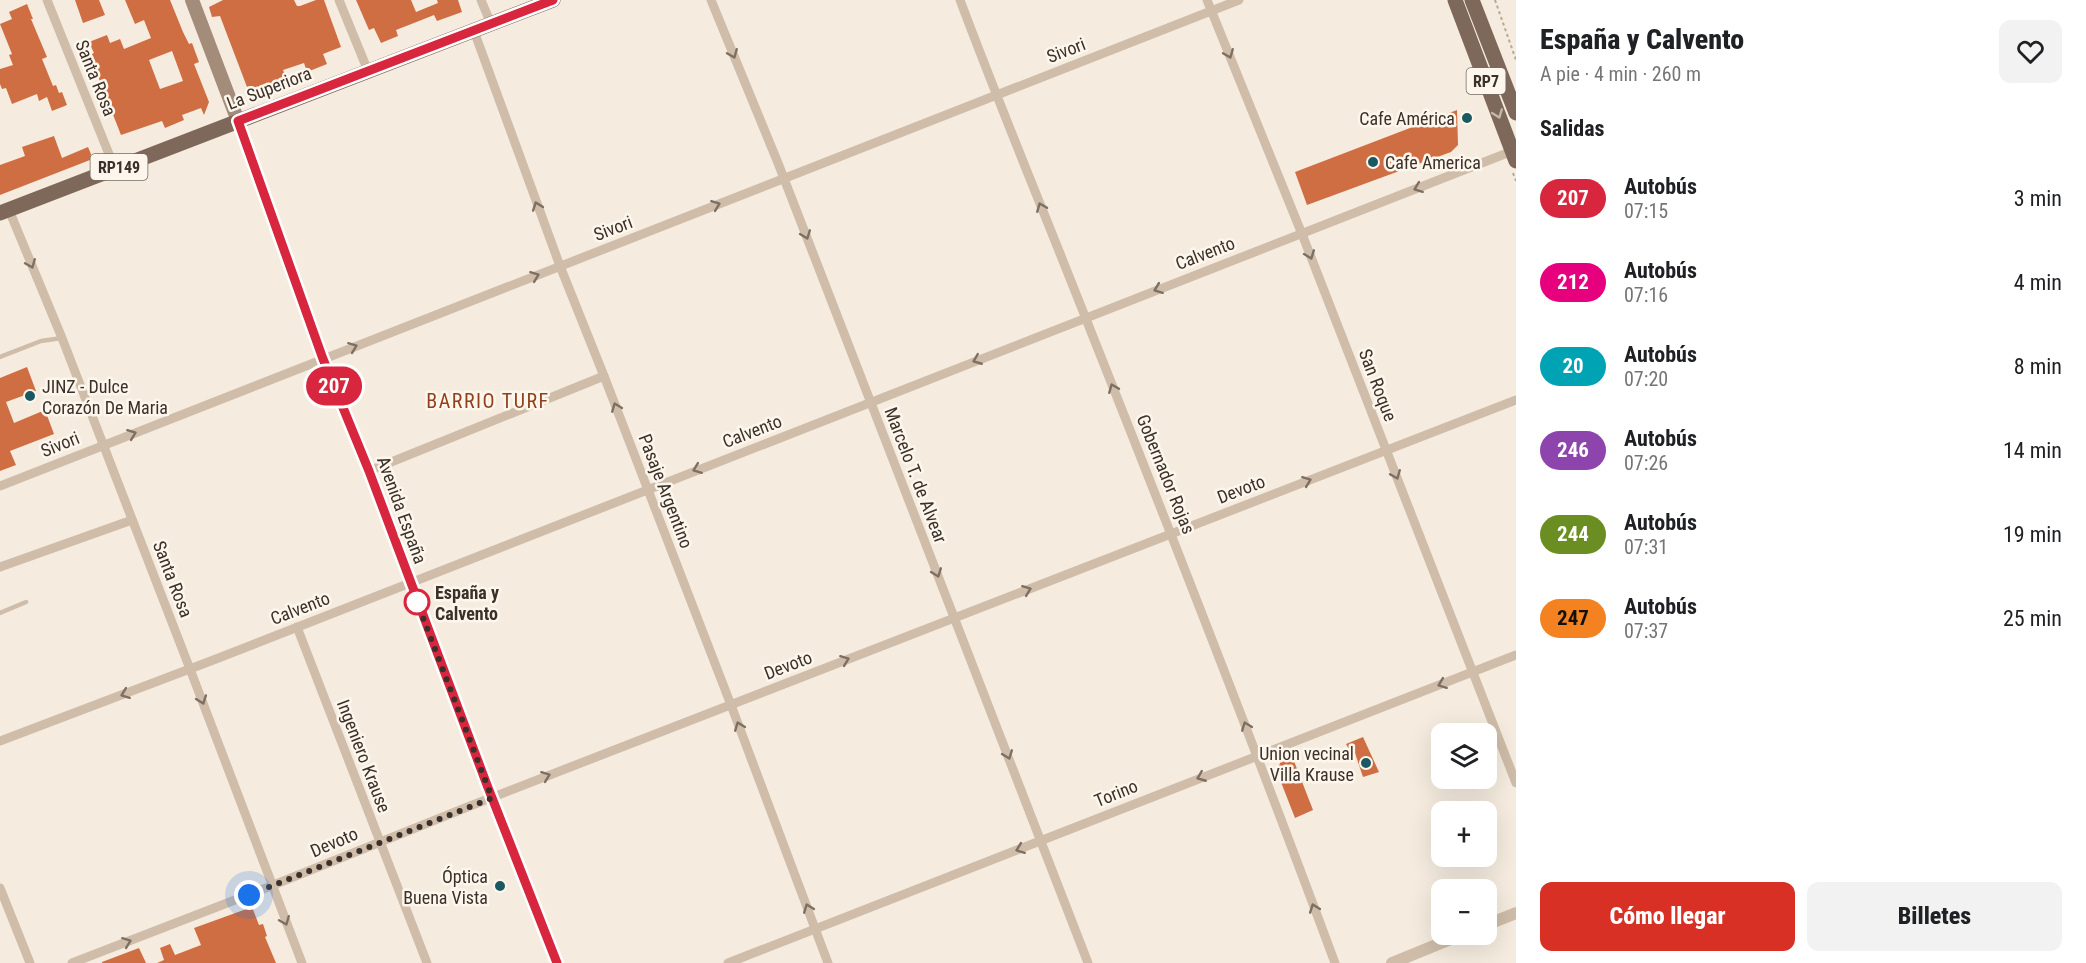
<!DOCTYPE html>
<html lang="es">
<meta charset="utf-8">
<style>
body{margin:0;font-family:"Roboto Condensed",sans-serif;background:#f2f2f2;color:#202124;height:100vh;display:flex;flex-direction:column;font-size:22px;white-space:nowrap}
*{box-sizing:border-box;margin:0}
p{font-size:20px;color:#757577}
.icon{flex:none;width:33px;height:33px;fill:none;stroke:currentColor;stroke-width:2;stroke-linecap:round;stroke-linejoin:round}
.map{position:relative;flex:1;overflow:hidden}
.sheet{display:flex;flex-direction:column;background:#fff;width:570px}
.sheet>*{flex:none}
.badge{padding:0 12px;border-radius:20px;font-size:21px;line-height:39px}
.controls{position:absolute;left:1431px;top:723px;display:grid;gap:12px}
.controls a{display:grid;place-items:center;width:66px;height:66px;border-radius:12px;background:#fff;box-shadow:0 6px 24px #0002;font-size:30px}
.you{position:absolute;width:30px;height:30px;margin:-15px;border:4px solid #fff;border-radius:50%;background:#1a73e8;box-shadow:0 0 0 9px #1a73e833}
.map>.badge{position:absolute;translate:-50% -50%;box-shadow:0 0 0 3px #fff}
h2{padding:0 24px;font-size:22px;line-height:54px}
.round{display:grid;place-items:center;flex:none;width:63px;height:63px;border-radius:12px;background:#f2f2f2}
.summary{display:flex;align-items:center;justify-content:space-between;height:102px;padding:0 24px}
h1{font-size:28px;font-weight:800;line-height:45px}
.cta{display:flex;gap:12px;margin-top:auto;padding:12px 24px}
.cta a{flex:1;height:69px;border-radius:12px;background:#d93025;color:#fff;font-size:24px;font-weight:800;line-height:69px;text-align:center}
.cta a+a{background:#f2f2f2;color:#202124}
ul{padding:0;list-style:none}
li{display:flex;align-items:center;gap:18px;height:84px;padding:0 24px}
li div{flex:1}
li b{display:block;font-size:22px}
li em{font-style:normal}
li .badge{min-width:66px;font-weight:700;text-align:center}
main{display:flex;flex:1;min-height:0}
.map>svg:first-child{display:block}
.building{fill:#cf6e43;fill-rule:evenodd}
.lines{fill:none;stroke-linecap:round;stroke-linejoin:round}
.path{stroke:#bba793;stroke-width:2;stroke-dasharray:3 3;stroke-linecap:butt}
.service{stroke:#cfbda9;stroke-width:4.5}
.minor{stroke:#cfbda9;stroke-width:9}
.tertiary{stroke:#cfbda9;stroke-width:12}
.secondary{stroke:#a38c7a;stroke-width:14}
.primary{stroke:#7e685a;stroke-width:15}
.oneway{stroke:#7e6f63}
.oneway2{stroke:#c3b6aa}
.line-casing{stroke:#fff;stroke-width:14}
.line{stroke:#d7263d;stroke-width:9}
.walk{stroke:#3b302a;stroke-width:6;stroke-dasharray:0 10.8}
.poi-dot{fill:#1b5861;stroke:#fcf6ec;stroke-width:2}
.stop-dot{fill:#fff;stroke:#d7263d;stroke-width:3}
.labels{text-anchor:middle;dominant-baseline:central;stroke-width:5;stroke-linejoin:round;paint-order:stroke}
.shield{fill:#fcf6ec;stroke:#756b64;stroke-width:1.5}
.shield-label{font-size:16px;font-weight:bold;fill:#3b302a}
.street-label{font-size:18px;fill:#3b302a;stroke:#fcf6ec}
.poi-label{font-size:18px;fill:#3b302a;stroke:#fcf6ec;text-anchor:end}
.stop-label{font-size:18px;font-weight:bold;fill:#3b302a;stroke:#fcf6ec;text-anchor:start}
.neighbourhood-label{font-size:20px;letter-spacing:1.5px;fill:#913f1c;stroke:#fcf6ec}
</style>
<main>
<div class="map">
<svg width="1516" height="963" viewBox="0 0 1516 963">
<rect width="100%" height="100%" fill="#f5ecdf"/>
<g class="building">
<polygon points="75,0 99,0 105,15 83,23"/>
<path d="M125,0H170L183,32L189,44L192,43L199,62L194,64L209,102L204,115L201,108L182,115L184,120L165,128L162,121L121,135L92,61H94L92,54L94,53L89,42L107,35L110,43L120,39L124,49L151,38L144,20L135,24ZM172,51L183,81L160,89L149,60Z"/>
<polygon points="223,0 294,0 297,6 300,6 316,0 324,0 341,47 323,54 327,64 307,72 304,63 283,70 287,80 257,91 247,87 220,16 212,17 209,7"/>
<polygon points="356,0 411,0 416,12 438,3 437,0 458,0 462,12 437,21 434,15 419,21 396,30 398,36 381,43 374,28 369,30"/>
<polygon points="27,4 33,19 31,19 47,57 42,59 53,86 56,85 59,93 62,92 67,105 52,111 47,97 39,101 37,94 12,104 6,88 2,89 0,84 0,69 13,65 9,55 12,54 0,24 12,19 9,12"/>
<polygon points="1457,110 1458,145 1451,152 1307,205 1295,172"/>
<polygon points="54,136 62,158 88,147 91,154 90,160 0,195 0,165 25,156 22,147"/>
<polygon points="27,367 36,391 6,402 14,423 45,410 54,434 10,451 16,465 0,471 0,378"/>
<polygon points="1363,737 1379,772 1363,777 1355,753 1351,753 1346,744"/>
<polygon points="1292,756 1313,810 1295,818 1277,772 1281,760"/>
<polygon points="252,907 259,925 263,924 267,936 265,937 276,963 157,963 164,960 160,948 170,944 175,955 201,945 194,928"/>
<polygon points="139,948 146,963 102,963 102,962"/>
</g>
<g class="lines">
<g class="path">
<polyline points="1495,0 1516,60"/>
<polyline points="1513,173 1516,181"/>
</g>
<g class="service">
<polyline points="0,357 41,341 62,338"/>
<polyline points="0,613 26,602"/>
</g>
<g class="minor">
<polyline points="47,0 115,169"/>
<polyline points="339,0 368,71"/>
<polyline points="481,0 491,24"/>
<polyline points="711,0 778,163 1088,963"/>
<path d="M960,0C1000,107 1044,212 1086,319C1171,533 1255,747 1335,963"/>
<polyline points="1207,0 1302,234 1516,783"/>
<polyline points="474,31 560,266 604,376 731,705 828,963"/>
<polyline points="9,210 62,338 190,669 302,963"/>
<polyline points="369,471 604,376"/>
<polyline points="0,486 1239,0"/>
<polyline points="0,567 132,520"/>
<polyline points="297,627 427,963"/>
<polyline points="0,741 216,659 1515,150"/>
<polyline points="0,888 30,963"/>
<polyline points="72,963 271,886 470,806 1516,400"/>
<polyline points="728,963 1516,655"/>
</g>
<g class="tertiary">
<polyline points="238,121 323,359 369,471 482,772 557,963"/>
<polyline points="1486,925 1516,913"/>
<polyline points="1392,963 1463,934"/>
</g>
<polyline class="secondary" points="192,0 238,121"/>
<g class="primary">
<polyline points="1455,0 1516,161"/>
<polyline points="1472,0 1516,113"/>
<polyline points="0,213 553,0"/>
</g>
</g>
<defs><path id="oneway-chevron" d="M-2-3.5L2.5 0L-2 3.5" fill="none" stroke-width="1.6" stroke-linecap="round" stroke-linejoin="round" transform="scale(1.5)"/></defs>
<g class="oneway">
<use href="#oneway-chevron" transform="translate(733 54) rotate(68)"/>
<use href="#oneway-chevron" transform="translate(1229 54) rotate(68)"/>
<use href="#oneway-chevron" transform="translate(1418 188) rotate(159)"/>
<use href="#oneway-chevron" transform="translate(716 205) rotate(-21)"/>
<use href="#oneway-chevron" transform="translate(537 206) rotate(-110)"/>
<use href="#oneway-chevron" transform="translate(1041 207) rotate(-112)"/>
<use href="#oneway-chevron" transform="translate(806 235) rotate(69)"/>
<use href="#oneway-chevron" transform="translate(1310 255) rotate(69)"/>
<use href="#oneway-chevron" transform="translate(31 264) rotate(68)"/>
<use href="#oneway-chevron" transform="translate(535 276) rotate(-21)"/>
<use href="#oneway-chevron" transform="translate(1158 289) rotate(159)"/>
<use href="#oneway-chevron" transform="translate(353 347) rotate(-21)"/>
<use href="#oneway-chevron" transform="translate(977 360) rotate(158)"/>
<use href="#oneway-chevron" transform="translate(1113 388) rotate(-112)"/>
<use href="#oneway-chevron" transform="translate(616 407) rotate(-111)"/>
<use href="#oneway-chevron" transform="translate(132 434) rotate(-21)"/>
<use href="#oneway-chevron" transform="translate(697 469) rotate(159)"/>
<use href="#oneway-chevron" transform="translate(1396 475) rotate(68)"/>
<use href="#oneway-chevron" transform="translate(1307 481) rotate(-21)"/>
<use href="#oneway-chevron" transform="translate(937 573) rotate(69)"/>
<use href="#oneway-chevron" transform="translate(1027 590) rotate(-21)"/>
<use href="#oneway-chevron" transform="translate(845 660) rotate(-21)"/>
<use href="#oneway-chevron" transform="translate(1442 684) rotate(159)"/>
<use href="#oneway-chevron" transform="translate(125 694) rotate(159)"/>
<use href="#oneway-chevron" transform="translate(202 700) rotate(70)"/>
<use href="#oneway-chevron" transform="translate(739 726) rotate(-111)"/>
<use href="#oneway-chevron" transform="translate(1246 726) rotate(-111)"/>
<use href="#oneway-chevron" transform="translate(1008 755) rotate(69)"/>
<use href="#oneway-chevron" transform="translate(546 776) rotate(-21)"/>
<use href="#oneway-chevron" transform="translate(1201 777) rotate(158)"/>
<use href="#oneway-chevron" transform="translate(1020 849) rotate(159)"/>
<use href="#oneway-chevron" transform="translate(808 908) rotate(-111)"/>
<use href="#oneway-chevron" transform="translate(1314 908) rotate(-110)"/>
<use href="#oneway-chevron" transform="translate(285 921) rotate(68)"/>
<use href="#oneway-chevron" transform="translate(127 942) rotate(-21)"/>
</g>
<use class="oneway2" href="#oneway-chevron" transform="translate(1498 114) rotate(69)"/>
<g class="lines">
<g class="line-casing">
<polyline id="line" points="553,0 238,121 323,359 369,471 487,785 557,963"/>
</g>
<use href="#line" class="line"/>
<polyline class="walk" points="249,895 492,798 417,602"/>
</g>
<g class="poi-dot">
<circle cx="1467" cy="118" r="6"/>
<circle cx="1373" cy="162" r="6"/>
<circle cx="30" cy="396" r="6"/>
<circle cx="1366" cy="763" r="6"/>
<circle cx="500" cy="886" r="6"/>
</g>
<circle class="stop-dot" cx="417" cy="602" r="12"/>
<g class="labels">
<g class="shield">
<rect x="1466.5" y="68" width="39" height="26" rx="4.5"/>
<rect x="90.5" y="154" width="57" height="26" rx="4.5"/>
</g>
<g class="shield-label">
<text x="1486" y="81">RP7</text>
<text x="119" y="167">RP149</text>
</g>
<g class="street-label">
<text transform="translate(1066 50) rotate(-21)">Sivori</text>
<text transform="translate(96 78) rotate(68)">Santa Rosa</text>
<text transform="translate(269 88) rotate(-21)">La Superiora</text>
<text transform="translate(613 228) rotate(-21)">Sivori</text>
<text transform="translate(1205 253) rotate(-21)">Calvento</text>
<text transform="translate(1378 385) rotate(69)">San Roque</text>
<text transform="translate(752 431) rotate(-21)">Calvento</text>
<text transform="translate(60 444) rotate(-22)">Sivori</text>
<text transform="translate(1166 474) rotate(68)">Gobernador Rojas</text>
<text transform="translate(916 475) rotate(69)">Marcelo T. de Alvear</text>
<text transform="translate(1241 489) rotate(-21)">Devoto</text>
<text transform="translate(666 491) rotate(69)">Pasaje Argentino</text>
<text transform="translate(402 510) rotate(70)">Avenida España</text>
<text transform="translate(173 579) rotate(69)">Santa Rosa</text>
<text transform="translate(300 608) rotate(-21)">Calvento</text>
<text transform="translate(788 665) rotate(-21)">Devoto</text>
<text transform="translate(364 756) rotate(69)">Ingeniero Krause</text>
<text transform="translate(1116 793) rotate(-22)">Torino</text>
<text transform="translate(334 842) rotate(-23)">Devoto</text>
</g>
<g class="poi-label">
<text x="1455" y="118">Cafe América</text>
<text x="1385" y="162" text-anchor="start">Cafe America</text>
<text x="42" y="386" text-anchor="start">JINZ - Dulce<tspan x="42" dy="21">Corazón De Maria</tspan></text>
<text x="1354" y="753">Union vecinal<tspan x="1354" dy="21">Villa Krause</tspan></text>
<text x="488" y="876">Óptica<tspan x="488" dy="21">Buena Vista</tspan></text>
</g>
<g class="stop-label">
<text x="435" y="592">España y<tspan x="435" dy="21">Calvento</tspan></text>
</g>
<g class="neighbourhood-label">
<text x="488" y="401">BARRIO TURF</text>
</g>
</g>
</svg>
<div class="controls">
<a><svg class="icon" aria-label="layers" viewBox="0 0 24 24"><path d="M12 4l9 5-9 5-9-5zM3 14l9 5 9-5"/></svg></a>
<a>+</a>
<a>−</a>
</div>
<div class="you" style="left:249px;top:895px"></div>
<b class="badge" style="left:334px;top:386px;background:#d7263d;color:#fff">207</b>
</div>
<section class="sheet">
<div class="summary"><div><h1>España y Calvento</h1><p>A pie · 4 min · 260 m</p></div><a class="round"><svg class="icon" aria-label="heart" viewBox="0 0 24 24"><path d="M12 20l-8-8c-3-5 5-10 8-4 3-6 11-1 8 4z"/></svg></a></div>
<h2>Salidas</h2>
<ul>
<li><span class="badge" style="background:#d7263d;color:#fff">207</span><div><b>Autobús</b><p>07:15</p></div><em>3 min</em></li>
<li><span class="badge" style="background:#e6007e;color:#fff">212</span><div><b>Autobús</b><p>07:16</p></div><em>4 min</em></li>
<li><span class="badge" style="background:#00a3b4;color:#fff">20</span><div><b>Autobús</b><p>07:20</p></div><em>8 min</em></li>
<li><span class="badge" style="background:#8e44ad;color:#fff">246</span><div><b>Autobús</b><p>07:26</p></div><em>14 min</em></li>
<li><span class="badge" style="background:#6b8e23;color:#fff">244</span><div><b>Autobús</b><p>07:31</p></div><em>19 min</em></li>
<li><span class="badge" style="background:#f58220;color:#111">247</span><div><b>Autobús</b><p>07:37</p></div><em>25 min</em></li>
</ul>
<div class="cta"><a>Cómo llegar</a><a>Billetes</a></div>
</section>
</main>
